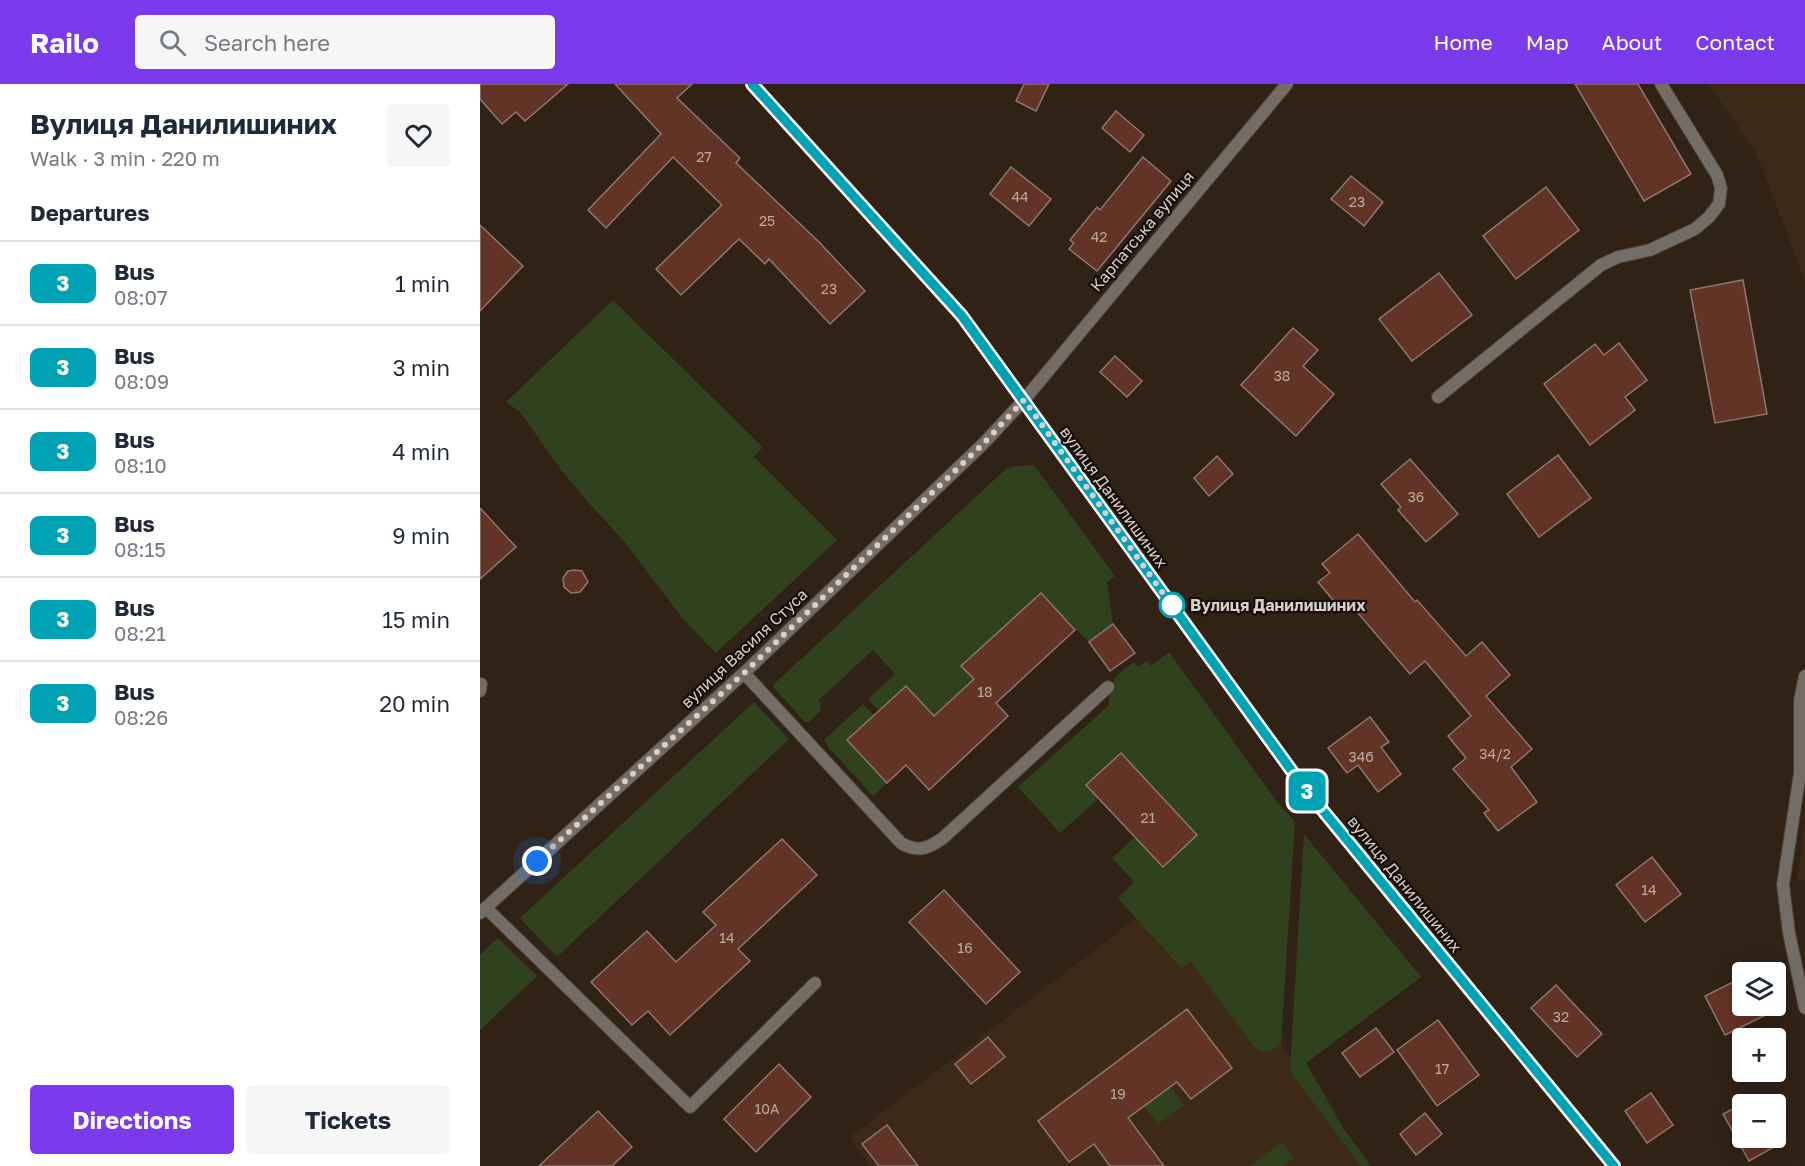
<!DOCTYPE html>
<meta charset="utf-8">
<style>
body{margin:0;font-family:"Golos Text",sans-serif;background:#f6f6f7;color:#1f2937;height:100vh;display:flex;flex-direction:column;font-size:22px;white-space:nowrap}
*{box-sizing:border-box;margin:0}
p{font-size:20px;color:#747a83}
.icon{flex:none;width:33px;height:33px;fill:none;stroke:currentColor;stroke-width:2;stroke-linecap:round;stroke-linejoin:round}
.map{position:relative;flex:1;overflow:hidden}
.sheet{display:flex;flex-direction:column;background:#fff;width:480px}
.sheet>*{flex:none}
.badge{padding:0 12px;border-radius:9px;font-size:21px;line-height:39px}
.buttons{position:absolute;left:1252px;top:878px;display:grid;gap:12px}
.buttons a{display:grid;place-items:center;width:54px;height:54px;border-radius:6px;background:#fff;box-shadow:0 3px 15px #0003;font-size:30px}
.you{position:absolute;width:30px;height:30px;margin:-15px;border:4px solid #fff;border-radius:50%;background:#1a73e8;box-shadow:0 0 0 9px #1a73e833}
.map>.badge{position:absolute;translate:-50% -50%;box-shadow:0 0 0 3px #fff}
h2{padding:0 30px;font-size:22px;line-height:54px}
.round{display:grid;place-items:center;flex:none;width:63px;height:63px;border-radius:6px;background:#f6f6f7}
.headline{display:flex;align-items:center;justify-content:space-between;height:102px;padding:0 30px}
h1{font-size:28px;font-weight:700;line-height:45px}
.button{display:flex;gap:12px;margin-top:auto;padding:12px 30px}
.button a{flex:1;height:69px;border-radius:6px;background:#7c3aed;color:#fff;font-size:24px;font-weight:700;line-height:69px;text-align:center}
.button a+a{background:#f6f6f7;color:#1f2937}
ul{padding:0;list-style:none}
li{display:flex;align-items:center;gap:18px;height:84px;padding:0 30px;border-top:2px solid #e0e1e3}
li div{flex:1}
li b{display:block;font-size:22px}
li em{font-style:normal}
li .badge{min-width:66px;font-weight:700;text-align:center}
header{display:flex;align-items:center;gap:36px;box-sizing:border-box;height:84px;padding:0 30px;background:#7c3aed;color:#fff}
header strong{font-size:28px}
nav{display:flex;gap:33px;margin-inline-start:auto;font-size:21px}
.search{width:420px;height:54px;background:#f6f6f7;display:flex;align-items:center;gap:15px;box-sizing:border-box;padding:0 21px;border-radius:6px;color:#747a83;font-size:22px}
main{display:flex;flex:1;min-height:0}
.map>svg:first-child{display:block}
.built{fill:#3d2918}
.green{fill:#30411e}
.building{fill:#623426;stroke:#8e7770;stroke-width:1.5}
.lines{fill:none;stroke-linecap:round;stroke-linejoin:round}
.service-casing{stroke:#4c3e32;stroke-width:14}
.minor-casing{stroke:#4c3e32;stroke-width:14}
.tertiary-casing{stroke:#4c3e32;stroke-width:14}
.service{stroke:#736d65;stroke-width:12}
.minor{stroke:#736d65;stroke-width:12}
.tertiary{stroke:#736d65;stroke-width:12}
.line-casing{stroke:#fff;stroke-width:14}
.line{stroke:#00a3b4;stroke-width:9}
.walk{stroke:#d9cfc8;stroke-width:6;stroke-dasharray:0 10.8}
.stop-dot{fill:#fff;stroke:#00a3b4;stroke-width:3}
.labels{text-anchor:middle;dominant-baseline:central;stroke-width:4.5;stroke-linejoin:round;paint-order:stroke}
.number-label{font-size:14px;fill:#bba8a0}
.street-label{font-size:16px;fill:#d9cfc8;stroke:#140d08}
.stop-label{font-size:16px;font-weight:bold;fill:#d9cfc8;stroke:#140d08;text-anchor:start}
</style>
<header>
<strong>Railo</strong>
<div class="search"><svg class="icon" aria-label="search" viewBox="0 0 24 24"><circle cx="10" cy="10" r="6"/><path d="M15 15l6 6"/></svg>Search here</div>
<nav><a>Home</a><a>Map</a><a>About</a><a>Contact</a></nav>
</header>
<main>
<section class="sheet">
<div class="headline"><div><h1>Вулиця Данилишиних</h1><p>Walk · 3 min · 220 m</p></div><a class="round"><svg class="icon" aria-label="heart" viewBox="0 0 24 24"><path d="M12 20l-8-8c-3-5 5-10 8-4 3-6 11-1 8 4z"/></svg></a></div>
<h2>Departures</h2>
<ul>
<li><span class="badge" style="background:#00a3b4;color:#fff">3</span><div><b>Bus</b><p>08:07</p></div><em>1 min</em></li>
<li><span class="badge" style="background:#00a3b4;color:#fff">3</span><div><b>Bus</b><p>08:09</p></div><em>3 min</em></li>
<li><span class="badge" style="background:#00a3b4;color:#fff">3</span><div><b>Bus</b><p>08:10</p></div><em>4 min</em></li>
<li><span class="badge" style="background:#00a3b4;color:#fff">3</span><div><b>Bus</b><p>08:15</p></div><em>9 min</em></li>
<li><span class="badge" style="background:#00a3b4;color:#fff">3</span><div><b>Bus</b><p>08:21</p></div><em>15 min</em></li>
<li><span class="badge" style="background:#00a3b4;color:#fff">3</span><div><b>Bus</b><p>08:26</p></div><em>20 min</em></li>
</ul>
<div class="button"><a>Directions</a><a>Tickets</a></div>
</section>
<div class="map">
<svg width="1325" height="1082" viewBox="0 0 1325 1082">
<rect width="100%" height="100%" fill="#312216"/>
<g class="built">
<polygon points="1229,0 1325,0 1325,197 1277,71"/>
<polygon points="1325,733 1325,796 1317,797"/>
<polygon points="689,809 891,1082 391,1082 369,1054"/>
</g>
<g class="green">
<polygon points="133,216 283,363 274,373 357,456 236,569 203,535 143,456 114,425 81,386 40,328 26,318"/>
<polygon points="554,381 635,492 627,498 633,540 609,558 560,509 482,582 494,595 454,632 426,602 399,626 388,615 415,590 393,566 339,616 341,627 329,638 325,638 296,606 293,603 294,600 527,384 537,382"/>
<path d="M689,568L795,715L815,738L801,960L789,968L778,966L773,961L710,877L701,884L638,814L654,798L632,774L655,753L683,783L717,751L641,669L607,701L619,714L580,749L538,703L629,621C630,595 634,593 654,578L658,583L667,577L671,582Z"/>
<polygon points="274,618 309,655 77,873 40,834"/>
<polygon points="383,620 394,631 368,656 407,699 393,712 346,660 345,655"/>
<polygon points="824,750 941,893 826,979 864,1045 891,1082 881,1082 813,992 810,985"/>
<polygon points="18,854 57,892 0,946 0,871"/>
<polygon points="690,1003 704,1021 678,1040 664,1022"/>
<polygon points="802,1058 814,1074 803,1082 770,1082"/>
</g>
<g class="building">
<polygon points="0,0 88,0 45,37 36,28 22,40 0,15"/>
<polygon points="135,0 212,0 197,14 260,74 256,79 339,158 385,207 350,240 289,175 285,180 259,155 201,211 176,185 242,121 193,73 126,144 108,126 181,50"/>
<polygon points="544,0 569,0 556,27 536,17"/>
<polygon points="1095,0 1158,0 1211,90 1164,117"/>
<polygon points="636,27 664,51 650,68 622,44"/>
<polygon points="663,73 691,97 617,187 589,165 594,159 590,156 617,123 620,126"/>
<polygon points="531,83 571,115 549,142 510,110"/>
<polygon points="871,92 903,118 884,142 851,115"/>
<polygon points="1066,103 1099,146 1036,195 1003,152"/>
<polygon points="0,141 43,182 0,227"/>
<polygon points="959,189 992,231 932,277 899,235"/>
<polygon points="1263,196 1287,330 1235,339 1210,206"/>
<polygon points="813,244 838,266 823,282 854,310 816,352 761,301"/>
<polygon points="1139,259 1167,296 1145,313 1155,326 1110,361 1064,300 1115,260 1124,271"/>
<polygon points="635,272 662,297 647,313 620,288"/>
<polygon points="1078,371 1111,414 1059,453 1027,410"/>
<polygon points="737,372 753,390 729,412 714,394"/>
<polygon points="930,375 978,430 946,458 918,426 921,423 901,400"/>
<polygon points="0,424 36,463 0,495"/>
<polygon points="878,450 935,518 937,516 986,572 1002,558 1030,591 1006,612 1052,665 1031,683 1057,718 1018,747 1004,729 1009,726 973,685 986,674 968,652 991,632 945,577 930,590 872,522 864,529 838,498 850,489 842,480"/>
<polygon points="94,486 102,487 108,498 100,508 91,509 84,503 83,494 88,487"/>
<polygon points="561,509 595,546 516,619 528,632 449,706 426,681 407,699 367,656 426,602 454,632 494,595 481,582"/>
<polygon points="633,540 655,569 630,587 609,558"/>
<polygon points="890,633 909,658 901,663 921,690 898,708 878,681 867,689 848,664"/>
<polygon points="641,669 717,751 683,783 606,701"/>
<polygon points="302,755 337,791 258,865 270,877 190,951 168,927 152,941 111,898 167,847 196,878 236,841 223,828"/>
<polygon points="1172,773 1201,810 1165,838 1136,801"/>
<polygon points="464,806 540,888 506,920 429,838"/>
<polygon points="1263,893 1263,921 1306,921 1245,951 1225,912"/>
<polygon points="1076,901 1122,950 1097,973 1051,924"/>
<polygon points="707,925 752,984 711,1015 697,998 648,1034 684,1082 630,1082 614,1060 589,1078 558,1037"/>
<polygon points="958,936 999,991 957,1022 917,966"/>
<polygon points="896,944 914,968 880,993 862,969"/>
<polygon points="508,953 525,973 491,1000 475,980"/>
<polygon points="299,980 331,1013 276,1068 244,1035"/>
<polygon points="1171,1009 1193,1041 1167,1059 1145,1027"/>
<polygon points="1268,1017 1270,1020 1263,1020 1263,1053 1288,1053 1294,1063 1269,1077 1243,1030"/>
<polygon points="118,1027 152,1063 132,1082 59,1082"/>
<polygon points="945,1029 962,1050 936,1071 920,1050"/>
<polygon points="407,1041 438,1082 399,1082 382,1060"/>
</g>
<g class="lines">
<g class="service-casing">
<g id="service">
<path d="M264,589L421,759C438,769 449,764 463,754L628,603"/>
<polyline points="0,607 1,600"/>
<polyline points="6,824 210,1023 335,899"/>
</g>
</g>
<g class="minor-casing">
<g id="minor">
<polyline points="272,0 482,232 822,701 1134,1082"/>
<polyline points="958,313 1121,181 1138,173 1170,166 1215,145 1229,133 1239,120 1241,104 1237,91 1181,0"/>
<polyline points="1325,592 1320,616 1320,689 1303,801 1309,849 1325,924"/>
</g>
</g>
<g class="tertiary-casing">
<polyline id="tertiary" points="0,829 264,589 504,359 544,316 807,0"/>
</g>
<use href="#service" class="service"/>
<use href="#minor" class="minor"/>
<use href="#tertiary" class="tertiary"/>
</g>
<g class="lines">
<g class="line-casing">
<polyline id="line" points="272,0 482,232 822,701 1134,1082"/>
</g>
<use href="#line" class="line"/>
<polyline class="walk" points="57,777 264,589 504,359 544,316 698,530 692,521"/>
</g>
<circle class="stop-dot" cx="692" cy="521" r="12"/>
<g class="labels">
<g class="number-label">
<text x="224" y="72">27</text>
<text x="540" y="112">44</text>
<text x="877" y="117">23</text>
<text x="287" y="136">25</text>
<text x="619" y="152">42</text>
<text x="349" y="204">23</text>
<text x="802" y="291">38</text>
<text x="936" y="412">36</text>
<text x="505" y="607">18</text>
<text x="1015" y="669">34/2</text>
<text x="881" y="672">34б</text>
<text x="668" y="733">21</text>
<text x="1169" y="805">14</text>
<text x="247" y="853">14</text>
<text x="485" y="863">16</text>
<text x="1081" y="932">32</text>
<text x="962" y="984">17</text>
<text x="638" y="1009">19</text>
<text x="287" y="1024">10А</text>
</g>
<g class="street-label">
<text transform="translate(662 147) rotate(-50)">Карпатська вулиця</text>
<text transform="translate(634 413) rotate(54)">вулиця Данилишиних</text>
<text transform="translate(264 564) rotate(-43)">вулиця Василя Стуса</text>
<text transform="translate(925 800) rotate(51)">вулиця Данилишиних</text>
</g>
<g class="stop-label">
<text x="710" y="521">Вулиця Данилишиних</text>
</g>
</g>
</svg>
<div class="buttons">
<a><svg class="icon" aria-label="layers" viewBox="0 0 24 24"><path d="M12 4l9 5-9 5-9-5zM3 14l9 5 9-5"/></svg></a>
<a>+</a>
<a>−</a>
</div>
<div class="you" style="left:57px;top:777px"></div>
<b class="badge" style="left:827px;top:707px;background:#00a3b4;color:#fff">3</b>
</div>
</main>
